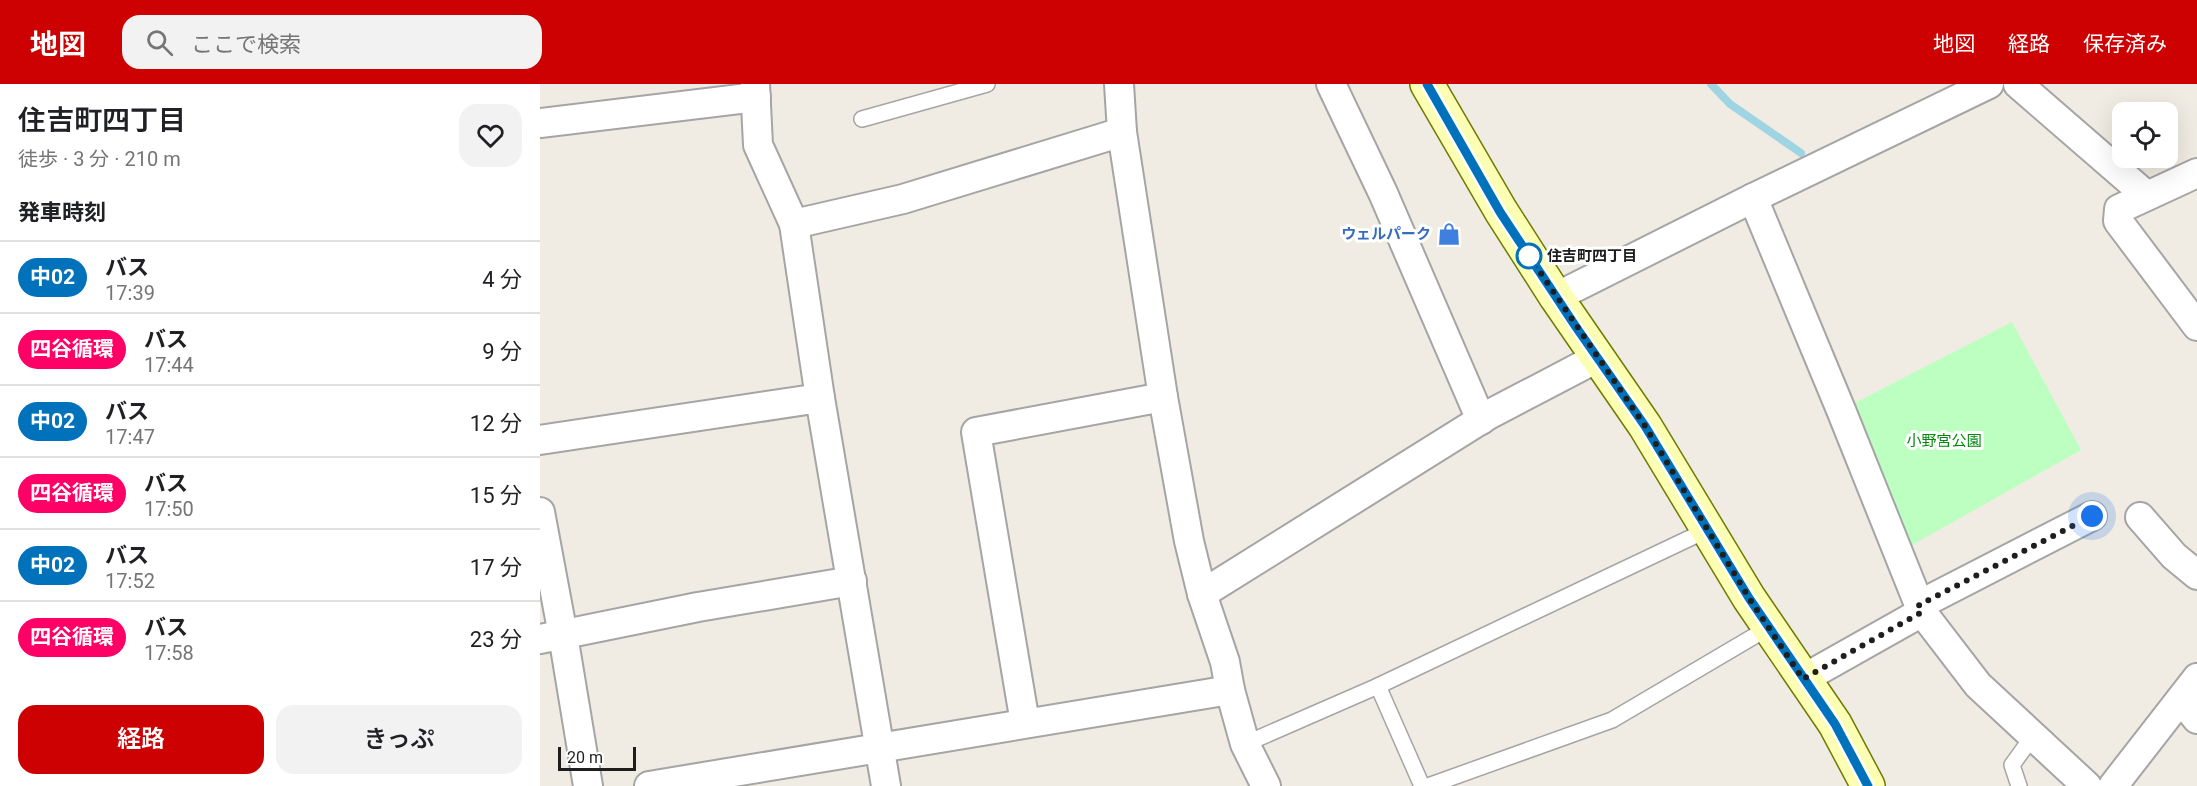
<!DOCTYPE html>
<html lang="ja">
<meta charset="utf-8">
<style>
body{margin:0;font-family:Roboto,"Noto Sans JP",sans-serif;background:#f2f2f2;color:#202124;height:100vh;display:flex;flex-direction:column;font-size:22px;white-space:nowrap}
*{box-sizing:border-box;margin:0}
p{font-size:20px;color:#757577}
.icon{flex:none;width:33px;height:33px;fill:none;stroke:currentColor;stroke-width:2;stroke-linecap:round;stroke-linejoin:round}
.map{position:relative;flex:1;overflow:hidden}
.side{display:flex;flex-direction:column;background:#fff;width:540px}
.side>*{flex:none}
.badge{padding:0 12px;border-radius:20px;font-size:21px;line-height:39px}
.controls{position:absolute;left:1572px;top:18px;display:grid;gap:12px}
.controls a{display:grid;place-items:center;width:66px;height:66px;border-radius:12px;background:#fff;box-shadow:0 6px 24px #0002;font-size:30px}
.scale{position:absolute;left:18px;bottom:15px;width:78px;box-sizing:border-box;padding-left:6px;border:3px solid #1e1e1e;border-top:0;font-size:16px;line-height:21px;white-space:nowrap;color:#1e1e1e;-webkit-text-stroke:4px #fff;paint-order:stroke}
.you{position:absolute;width:30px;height:30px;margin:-15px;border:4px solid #fff;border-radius:50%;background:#1a73e8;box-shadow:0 0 0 9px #1a73e833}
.map>.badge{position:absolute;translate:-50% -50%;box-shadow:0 0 0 3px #fff}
h2{padding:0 18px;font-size:22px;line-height:54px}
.round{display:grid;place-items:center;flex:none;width:63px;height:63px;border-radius:18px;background:#f2f2f2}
.summary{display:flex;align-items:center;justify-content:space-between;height:102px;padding:0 18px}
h1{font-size:28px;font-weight:600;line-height:45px}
.action{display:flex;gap:12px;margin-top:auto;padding:12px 18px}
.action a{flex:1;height:69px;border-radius:18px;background:#cd0002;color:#fff;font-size:24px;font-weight:600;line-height:69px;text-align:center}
.action a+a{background:#f2f2f2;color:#202124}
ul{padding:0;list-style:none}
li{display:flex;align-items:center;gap:18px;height:72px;padding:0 18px;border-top:2px solid #e0e0e0}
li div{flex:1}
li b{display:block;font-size:22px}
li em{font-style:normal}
li .badge{min-width:66px;font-weight:700;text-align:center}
header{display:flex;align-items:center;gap:36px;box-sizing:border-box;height:84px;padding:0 30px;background:#cd0002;color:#fff}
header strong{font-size:28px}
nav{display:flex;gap:33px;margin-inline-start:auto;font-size:21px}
.search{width:420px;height:54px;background:#f2f2f2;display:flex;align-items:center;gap:15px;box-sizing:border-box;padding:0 21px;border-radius:18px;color:#757577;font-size:22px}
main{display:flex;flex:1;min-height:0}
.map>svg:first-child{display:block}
.park{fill:#bcffc1}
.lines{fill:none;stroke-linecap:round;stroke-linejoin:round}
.stream{stroke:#9fd4e2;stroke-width:8}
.lane-casing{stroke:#a5a5a5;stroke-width:18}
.street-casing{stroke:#a5a5a5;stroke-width:32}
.secondary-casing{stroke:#6e7b00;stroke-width:36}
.lane{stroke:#fff;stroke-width:15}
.street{stroke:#fff;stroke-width:28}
.secondary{stroke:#fcffb3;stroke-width:33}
.line-casing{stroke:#fff;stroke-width:14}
.line{stroke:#0072bc;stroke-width:9}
.walk{stroke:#1e1e1e;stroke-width:6;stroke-dasharray:0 10.8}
.stop-dot{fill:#fff;stroke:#0072bc;stroke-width:3}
.labels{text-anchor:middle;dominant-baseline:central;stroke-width:6;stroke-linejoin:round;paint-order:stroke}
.shop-label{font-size:15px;font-weight:bold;fill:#366cbe;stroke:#fff;text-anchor:end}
.stop-label{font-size:15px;font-weight:bold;fill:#1e1e1e;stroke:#fff;text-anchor:start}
.park-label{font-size:15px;fill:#01880b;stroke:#fff}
</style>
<header>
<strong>地図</strong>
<div class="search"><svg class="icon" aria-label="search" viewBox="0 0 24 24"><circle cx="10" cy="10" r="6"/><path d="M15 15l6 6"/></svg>ここで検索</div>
<nav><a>地図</a><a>経路</a><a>保存済み</a></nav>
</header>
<main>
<section class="side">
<div class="summary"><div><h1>住吉町四丁目</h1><p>徒歩 · 3 分 · 210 m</p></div><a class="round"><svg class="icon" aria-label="heart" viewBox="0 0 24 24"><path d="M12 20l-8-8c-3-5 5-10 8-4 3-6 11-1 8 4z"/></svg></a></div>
<h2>発車時刻</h2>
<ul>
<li><span class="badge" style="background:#0072bc;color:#fff">中02</span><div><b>バス</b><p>17:39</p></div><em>4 分</em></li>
<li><span class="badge" style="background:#f06;color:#fff">四谷循環</span><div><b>バス</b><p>17:44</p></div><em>9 分</em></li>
<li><span class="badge" style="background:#0072bc;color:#fff">中02</span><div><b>バス</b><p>17:47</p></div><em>12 分</em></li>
<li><span class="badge" style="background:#f06;color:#fff">四谷循環</span><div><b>バス</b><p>17:50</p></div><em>15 分</em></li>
<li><span class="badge" style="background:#0072bc;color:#fff">中02</span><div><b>バス</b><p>17:52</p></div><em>17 分</em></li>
<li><span class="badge" style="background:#f06;color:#fff">四谷循環</span><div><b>バス</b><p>17:58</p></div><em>23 分</em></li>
</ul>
<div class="action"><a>経路</a><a>きっぷ</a></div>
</section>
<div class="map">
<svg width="1657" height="702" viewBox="0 0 1657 702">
<rect width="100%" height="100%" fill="#f0ece3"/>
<polygon class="park" points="1472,238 1541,366 1365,465 1301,326"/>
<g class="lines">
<polyline class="stream" points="1171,0 1190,20 1261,69"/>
<g class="lane-casing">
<g id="lane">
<polyline points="322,35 447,0"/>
<polyline points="838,602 882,702"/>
<polyline points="705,660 838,602 1167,446"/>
<polyline points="888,702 1072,636 1228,544"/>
<polyline points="1479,702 1472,681 1493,652"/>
</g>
</g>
<g class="street-casing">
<g id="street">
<polyline points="215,0 218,61 254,140 280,314"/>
<polyline points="579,0 582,48 623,313 649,457 662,510 685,578 690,606 705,660 726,702"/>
<polyline points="791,0 843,109 941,336"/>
<polyline points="1478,0 1606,111"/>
<polyline points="0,39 216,13"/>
<polyline points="1657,89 1579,125 1578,137 1657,242"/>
<polyline points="1213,114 1301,326 1382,528 1438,601 1547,702"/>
<polyline points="254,140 363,115 582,48"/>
<polyline points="1016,213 1213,114 1449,0"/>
<polyline points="0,356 280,314 346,702"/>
<polyline points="0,428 23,551 48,702"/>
<polyline points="1600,433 1634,472 1657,491"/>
<polyline points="662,510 950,330 1057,274"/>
<polyline points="1379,521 1552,432"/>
<polyline points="0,555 158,523 312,497"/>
<polyline points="1263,595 1382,528"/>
<polyline points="1641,615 1657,635"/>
<polyline points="485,639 436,348 623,313"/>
<polyline points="109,702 690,606"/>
<polyline points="1573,702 1657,594"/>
</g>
</g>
<g class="secondary-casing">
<polyline id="secondary" points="887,0 961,127 1016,213 1105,342 1209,514 1295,640 1328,702"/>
</g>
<use href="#lane" class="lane"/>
<use href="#street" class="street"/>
<use href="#secondary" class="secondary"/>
</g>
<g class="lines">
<g class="line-casing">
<polyline id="line" points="887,0 960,128 1036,243 1105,342 1209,514 1295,640 1328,702"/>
</g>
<use href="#line" class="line"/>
<polyline class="walk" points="989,172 1105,342 1209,514 1263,595 1382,528 1379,521 1552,432"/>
</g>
<defs>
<g id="shop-bare" transform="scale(1.8)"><path d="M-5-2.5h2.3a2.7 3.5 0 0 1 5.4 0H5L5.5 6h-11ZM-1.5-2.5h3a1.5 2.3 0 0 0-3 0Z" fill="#3f7fe0" stroke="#fff" stroke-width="2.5" paint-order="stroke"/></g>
</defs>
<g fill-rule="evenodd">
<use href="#shop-bare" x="909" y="150"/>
</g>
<circle class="stop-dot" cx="989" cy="172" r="12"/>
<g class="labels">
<g class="shop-label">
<text x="891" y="150">ウェルパーク</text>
</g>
<g class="stop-label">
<text x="1007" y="172">住吉町四丁目</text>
</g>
<g class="park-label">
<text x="1404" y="357">小野宮公園</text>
</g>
</g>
</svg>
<div class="controls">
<a><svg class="icon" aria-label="locate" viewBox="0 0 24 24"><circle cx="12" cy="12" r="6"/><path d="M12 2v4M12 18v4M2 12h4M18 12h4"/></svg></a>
</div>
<div class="scale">20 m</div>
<div class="you" style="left:1552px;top:432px"></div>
</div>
</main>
